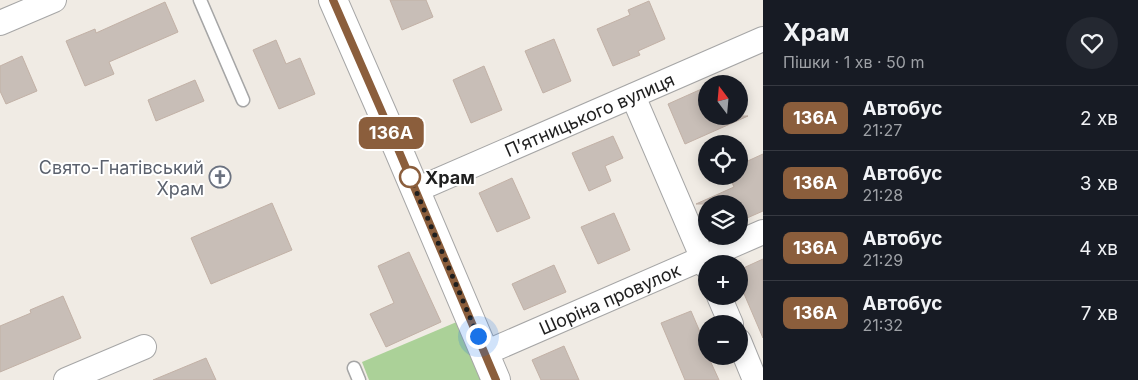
<!DOCTYPE html>
<html lang="uk">
<meta charset="utf-8">
<style>
body{margin:0;font-family:Inter,sans-serif;background:#242831;color:#f1f3f6;height:100vh;display:flex;flex-direction:column;font-size:19px;white-space:nowrap}
*{box-sizing:border-box;margin:0}
p{font-size:16px;color:#9ea1a6}
.icon{flex:none;width:28px;height:28px;fill:none;stroke:currentColor;stroke-width:2;stroke-linecap:round;stroke-linejoin:round}
.map{position:relative;flex:1;overflow:hidden}
.drawer{display:flex;flex-direction:column;background:#171b24;width:375px}
.drawer>*{flex:none}
.badge{padding:0 10px;border-radius:8px;font-size:18px;line-height:32px}
.needle{width:32px;rotate:344deg}
.buttons{position:absolute;left:698px;top:75px;display:grid;gap:10px}
.buttons a{display:grid;place-items:center;width:50px;height:50px;border-radius:50%;background:#171b24;box-shadow:0 2px 12px #0003;font-size:25px}
.you{position:absolute;width:25px;height:25px;margin:-12px;border:4px solid #fff;border-radius:50%;background:#1a73e8;box-shadow:0 0 0 8px #1a73e833}
.map>.badge{position:absolute;translate:-50% -50%;box-shadow:0 0 0 2px #fff}
.round{display:grid;place-items:center;flex:none;width:52px;height:52px;border-radius:26px;background:#242831}
.overview{display:flex;align-items:center;justify-content:space-between;height:85px;padding:0 20px}
h1{font-size:24px;font-weight:700;line-height:38px}
ul{padding:0;list-style:none}
li{display:flex;align-items:center;gap:15px;height:65px;padding:0 20px;border-top:1px solid #363941}
li div{flex:1}
li b{display:block;font-size:19px}
li em{font-style:normal}
li .badge{min-width:55px;font-weight:700;text-align:center}
main{display:flex;flex:1;min-height:0}
.map>svg:first-child{display:block}
.forest{fill:#abd198}
.building{fill:#c8beb7;stroke:#c2b1a6}
.lines{fill:none;stroke-linecap:round;stroke-linejoin:round}
.service-casing{stroke:#a6a6a6;stroke-width:15}
.minor-casing{stroke:#a6a6a6;stroke-width:26}
.tertiary-casing{stroke:#a6a6a6;stroke-width:30}
.service{stroke:#fff;stroke-width:12}
.minor{stroke:#fff;stroke-width:24}
.tertiary{stroke:#fff;stroke-width:28}
.line-casing{stroke:#fff;stroke-width:11}
.line{stroke:#8b5e3c;stroke-width:8}
.walk{stroke:#1f1f1f;stroke-width:5;stroke-dasharray:0 9}
.stop-dot{fill:#fff;stroke:#8b5e3c;stroke-width:2.5}
.labels{text-anchor:middle;dominant-baseline:central;stroke-width:4;stroke-linejoin:round;paint-order:stroke}
.street-label{font-size:18px;fill:#1f1f1f;stroke:#fff}
.worship-label{font-size:18px;fill:#5b616d;stroke:#fff;text-anchor:end}
.stop-label{font-size:18px;font-weight:bold;fill:#1f1f1f;stroke:#fff;text-anchor:start}
</style>
<main>
<div class="map">
<svg width="763" height="380" viewBox="0 0 763 380">
<rect width="100%" height="100%" fill="#f0ebe4"/>
<polygon class="forest" points="459,321 484,380 369,380 362,362"/>
<g class="building">
<polygon points="390,0 426,0 433,17 402,30"/>
<polygon points="649,1 665,39 638,51 640,55 613,66 597,29 630,15 628,10"/>
<polygon points="165,2 178,32 109,62 114,74 85,86 66,41 95,29 96,33"/>
<polygon points="554,39 571,81 543,93 525,51"/>
<polygon points="276,40 286,64 300,58 315,94 279,109 253,50"/>
<polygon points="22,56 37,91 6,104 0,91 0,66"/>
<polygon points="484,66 502,110 471,123 453,80"/>
<polygon points="195,80 204,101 156,121 148,100"/>
<polygon points="706,87 706,116 748,116 685,144 668,104"/>
<polygon points="613,136 623,158 605,166 611,181 589,191 572,153"/>
<polygon points="763,154 763,211 747,218 745,212 739,215 739,204 696,204 734,187 729,176 739,176 739,165"/>
<polygon points="512,178 530,218 497,232 479,193"/>
<polygon points="272,203 292,250 211,284 191,238"/>
<polygon points="614,213 630,250 598,264 581,227"/>
<polygon points="409,252 441,322 386,347 370,314 394,303 378,266"/>
<polygon points="763,259 763,338 739,282 739,270"/>
<polygon points="554,265 566,292 524,310 512,284"/>
<polygon points="63,296 81,338 0,372 0,326 31,313 30,310"/>
<polygon points="691,311 706,346 706,356 708,356 719,380 685,380 661,323"/>
<polygon points="564,346 579,380 541,380 532,360"/>
<polygon points="206,358 216,380 153,380"/>
</g>
<g class="lines">
<g class="service-casing">
<g id="service">
<polyline points="200,0 243,100"/>
<polyline points="354,368 359,380"/>
</g>
</g>
<g class="minor-casing">
<g id="minor">
<polyline points="0,23 54,0"/>
<polyline points="633,96 706,266"/>
<path id="s1" d="M416,190L763,39"/>
<polyline points="719,296 731,324"/>
<polyline points="739,341 755,380"/>
<path id="s2" d="M485,353L763,232"/>
<polyline points="66,380 144,347"/>
</g>
</g>
<g class="tertiary-casing">
<polyline id="tertiary" points="333,0 398,149 496,380"/>
</g>
<use href="#service" class="service"/>
<use href="#minor" class="minor"/>
<use href="#tertiary" class="tertiary"/>
</g>
<g class="lines">
<g class="line-casing">
<polyline id="line" points="333,0 398,149 496,380"/>
</g>
<use href="#line" class="line"/>
<polyline class="walk" points="410,177 478,336"/>
</g>
<defs>
<g id="church-ring" transform="scale(1.125)"><circle r="9.5" fill="#fff" stroke="#6b7280" stroke-width="1.5"/><path d="M-1.2-6h2.4v3.5h3.3v2.4h-3.3V6h-2.4V-.1h-3.3v-2.4h3.3Z" fill="#6b7280"/></g>
</defs>
<g fill-rule="evenodd">
<use href="#church-ring" x="220" y="177"/>
</g>
<circle class="stop-dot" cx="410" cy="177" r="10"/>
<g class="labels">
<g class="street-label">
<text stroke="none"><textPath href="#s1" startOffset="189">П’ятницького вулиця</textPath></text>
<text stroke="none"><textPath href="#s2" startOffset="136">Шоріна провулок</textPath></text>
</g>
<g class="worship-label">
<text x="204" y="167">Свято-Гнатівський<tspan x="204" dy="21">Храм</tspan></text>
</g>
<g class="stop-label">
<text x="425" y="177">Храм</text>
</g>
</g>
</svg>
<div class="buttons">
<a><svg class="needle" viewBox="-14 -14 28 28"><path d="M0-13l5 13h-10z" fill="#e53935"/><path d="M0 13l5-13h-10z" fill="#9ea1a6"/></svg></a>
<a><svg class="icon" aria-label="locate" viewBox="0 0 24 24"><circle cx="12" cy="12" r="6"/><path d="M12 2v4M12 18v4M2 12h4M18 12h4"/></svg></a>
<a><svg class="icon" aria-label="layers" viewBox="0 0 24 24"><path d="M12 4l9 5-9 5-9-5zM3 14l9 5 9-5"/></svg></a>
<a>+</a>
<a>−</a>
</div>
<div class="you" style="left:478px;top:336px"></div>
<b class="badge" style="left:391px;top:133px;background:#8b5e3c;color:#fff">136А</b>
</div>
<section class="drawer">
<div class="overview"><div><h1>Храм</h1><p>Пішки · 1 хв · 50 m</p></div><a class="round"><svg class="icon" aria-label="heart" viewBox="0 0 24 24"><path d="M12 20l-8-8c-3-5 5-10 8-4 3-6 11-1 8 4z"/></svg></a></div>
<ul>
<li><span class="badge" style="background:#8b5e3c;color:#fff">136А</span><div><b>Автобус</b><p>21:27</p></div><em>2 хв</em></li>
<li><span class="badge" style="background:#8b5e3c;color:#fff">136А</span><div><b>Автобус</b><p>21:28</p></div><em>3 хв</em></li>
<li><span class="badge" style="background:#8b5e3c;color:#fff">136А</span><div><b>Автобус</b><p>21:29</p></div><em>4 хв</em></li>
<li><span class="badge" style="background:#8b5e3c;color:#fff">136А</span><div><b>Автобус</b><p>21:32</p></div><em>7 хв</em></li>
</ul>
</section>
</main>
